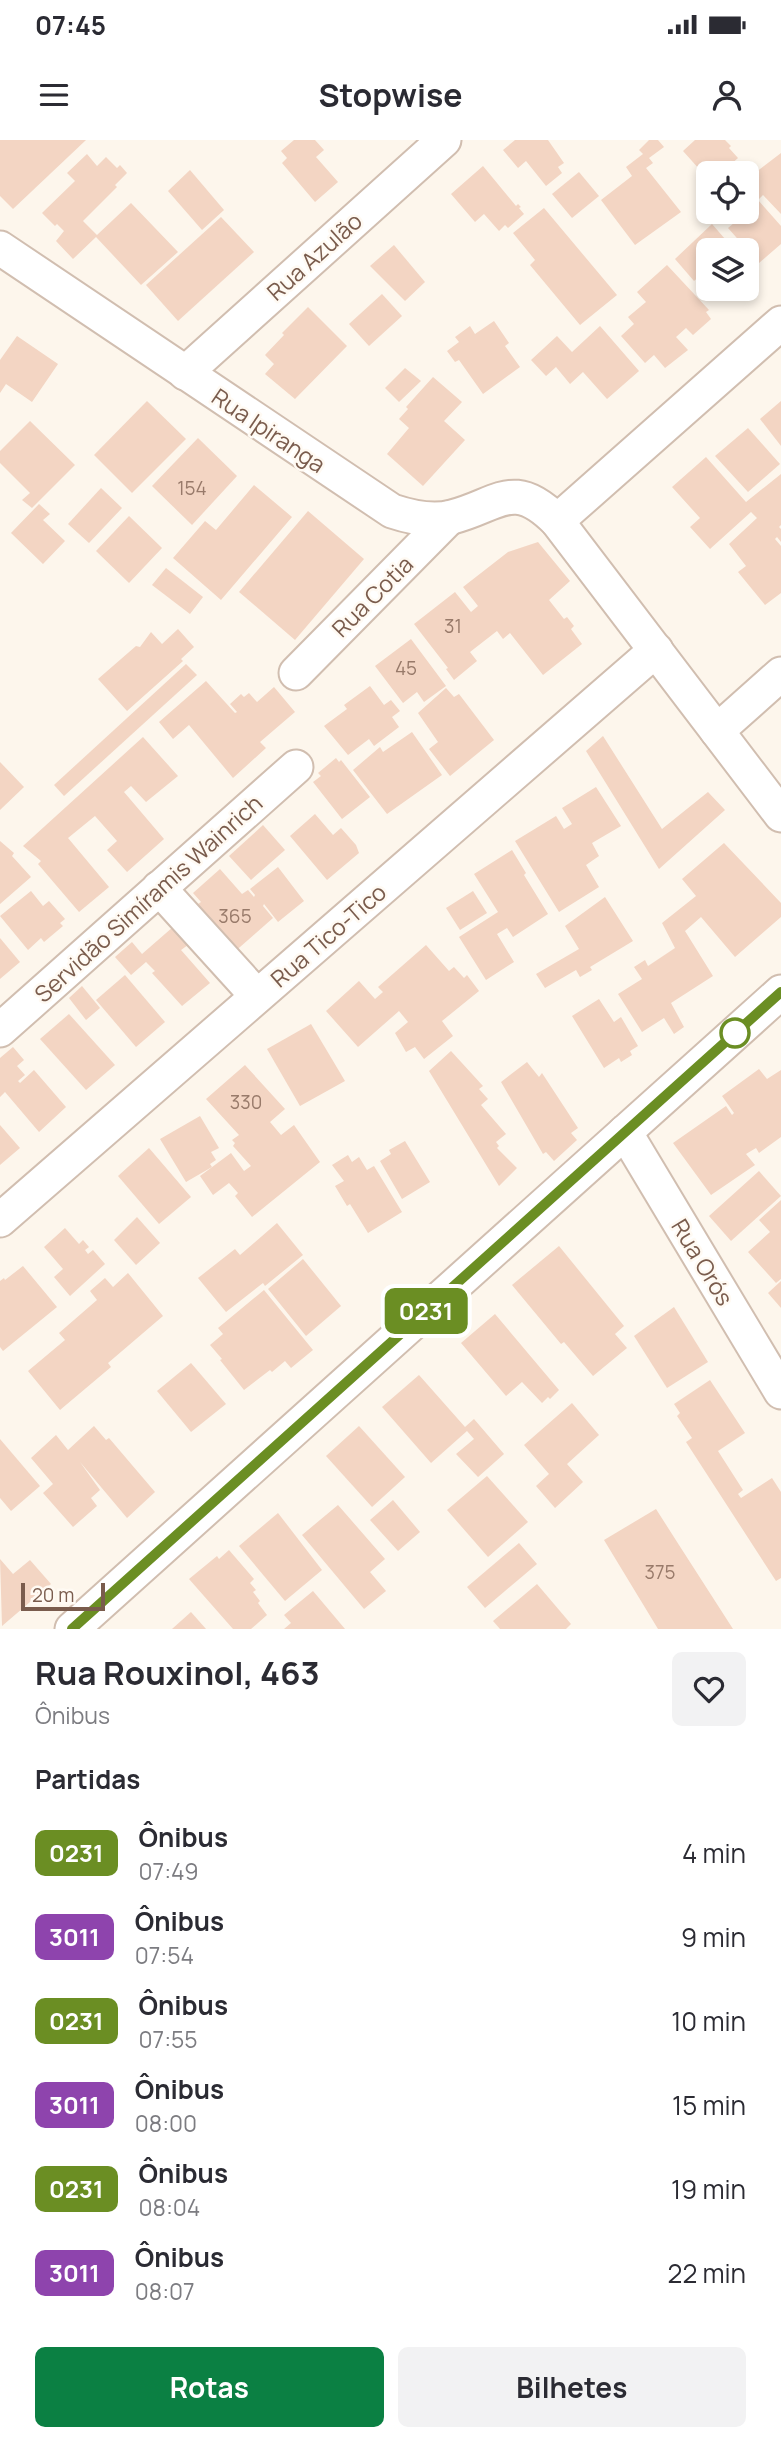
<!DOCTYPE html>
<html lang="pt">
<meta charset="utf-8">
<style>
body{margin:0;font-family:Manrope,sans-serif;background:#f2f2f3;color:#2b2b33;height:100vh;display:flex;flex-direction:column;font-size:26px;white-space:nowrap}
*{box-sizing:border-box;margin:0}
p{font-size:23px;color:#7c7c81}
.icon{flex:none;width:38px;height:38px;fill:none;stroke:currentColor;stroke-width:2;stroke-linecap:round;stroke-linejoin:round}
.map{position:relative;height:1489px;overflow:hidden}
.panel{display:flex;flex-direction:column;background:#fff;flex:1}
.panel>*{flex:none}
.badge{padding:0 14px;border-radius:10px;font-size:24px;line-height:46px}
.controls{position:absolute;left:696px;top:21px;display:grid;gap:14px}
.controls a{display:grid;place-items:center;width:63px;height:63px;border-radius:10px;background:#fff;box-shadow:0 4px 10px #0003;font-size:35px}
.scale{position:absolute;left:21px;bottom:18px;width:84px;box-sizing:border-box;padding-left:7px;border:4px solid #7a5c4d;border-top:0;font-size:19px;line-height:24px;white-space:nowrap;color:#7a5c4d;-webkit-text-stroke:5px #fffaf3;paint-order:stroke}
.map>.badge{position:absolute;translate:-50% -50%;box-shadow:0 0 0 4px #fff}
h2{padding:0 35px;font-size:26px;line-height:63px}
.round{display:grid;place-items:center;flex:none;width:74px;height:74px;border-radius:10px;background:#f2f2f3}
.overview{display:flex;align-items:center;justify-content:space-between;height:119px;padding:0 35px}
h1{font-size:33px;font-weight:700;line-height:52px}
.cta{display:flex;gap:14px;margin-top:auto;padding:14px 35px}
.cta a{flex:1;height:80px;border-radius:10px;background:#0b8043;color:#fff;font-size:28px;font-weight:700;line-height:80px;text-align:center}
.cta a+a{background:#f2f2f3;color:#2b2b33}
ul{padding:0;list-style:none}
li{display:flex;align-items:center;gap:21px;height:84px;padding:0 35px}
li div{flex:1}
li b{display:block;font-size:26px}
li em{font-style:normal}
li .badge{min-width:77px;font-weight:700;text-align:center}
.status{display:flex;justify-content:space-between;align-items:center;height:49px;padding:0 35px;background:#fff;direction:ltr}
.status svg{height:19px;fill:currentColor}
header{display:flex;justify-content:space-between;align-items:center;height:91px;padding:0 35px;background:#fff;font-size:32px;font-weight:700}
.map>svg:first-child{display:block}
.building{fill:#f3d5c3}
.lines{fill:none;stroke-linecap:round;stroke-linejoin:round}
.minor-casing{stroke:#d1beb0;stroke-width:37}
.minor{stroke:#fff;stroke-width:33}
.line-casing{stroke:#fff;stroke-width:16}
.line{stroke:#6b8e23;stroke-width:10}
.stop-dot{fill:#fff;stroke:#6b8e23;stroke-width:3.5}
.labels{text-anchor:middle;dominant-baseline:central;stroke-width:5;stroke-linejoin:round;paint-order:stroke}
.number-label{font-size:19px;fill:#987a6a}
.street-label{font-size:23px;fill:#7a5c4d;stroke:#fffaf3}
</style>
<div class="status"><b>07:45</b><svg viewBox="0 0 49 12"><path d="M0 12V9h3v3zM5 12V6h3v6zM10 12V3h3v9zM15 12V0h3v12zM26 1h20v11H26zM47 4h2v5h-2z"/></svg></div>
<header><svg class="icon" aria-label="menu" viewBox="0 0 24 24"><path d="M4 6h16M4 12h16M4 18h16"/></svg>Stopwise<svg class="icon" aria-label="person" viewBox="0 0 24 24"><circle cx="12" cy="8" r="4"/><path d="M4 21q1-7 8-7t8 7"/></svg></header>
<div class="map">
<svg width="781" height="1489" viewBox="0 0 781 1489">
<rect width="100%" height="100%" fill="#fdf6ec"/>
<g class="building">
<polygon points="0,0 86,0 13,69 0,56"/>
<polygon points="294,0 315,0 324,10 316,17 338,42 315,62 282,23 287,18 281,11"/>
<polygon points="515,0 548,0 564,23 558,27 562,33 546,46 526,21 518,28 503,10"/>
<polygon points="649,0 658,0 664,7 649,18 653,23 646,28 681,72 635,105 601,60 632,36 626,27 643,14 639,10"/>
<polygon points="695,0 725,0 731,6 729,8 738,18 721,33 709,33 709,40 683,11"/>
<polygon points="781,13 781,74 763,55 758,60 781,86 781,104 759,123 728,88 747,72 747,39"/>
<polygon points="87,14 97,26 106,17 117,28 120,25 127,33 115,45 117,47 83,81 97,95 131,63 178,112 141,145 96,97 73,119 56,101 64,91 57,84 55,86 42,73 75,41 67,33"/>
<polygon points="483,26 516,66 518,64 521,67 519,68 524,74 508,88 505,85 499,91 484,74 475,82 451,54"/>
<polygon points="190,30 224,70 202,90 168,51"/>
<polygon points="579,32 599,56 572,78 552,54"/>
<polygon points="544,68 617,155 580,185 530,125 535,120 513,93"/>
<polygon points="221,77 254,112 178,181 146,145"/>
<polygon points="712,84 732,107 729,110 709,110 709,144 701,135 694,141 675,119"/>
<polygon points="394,105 425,142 405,161 370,126"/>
<polygon points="667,125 709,170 706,172 711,179 693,195 686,188 676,197 688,210 665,228 654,215 645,223 621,196 634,184 628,177 646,162 637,152"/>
<polygon points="713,149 732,149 721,158"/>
<polygon points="382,154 402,176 369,206 349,184"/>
<polygon points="308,167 347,206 295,259 265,234 274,224 265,215 284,195 282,193"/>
<polygon points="494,181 509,203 505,206 520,227 483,254 459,220 455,222 447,211 459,202 455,197 470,186 475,194"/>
<polygon points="600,186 639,231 607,259 583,232 570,244 556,227 546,236 531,220 557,196 572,212"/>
<polygon points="17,196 58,224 32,262 6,244 0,253 0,220"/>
<polygon points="405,228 421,241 399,262 385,248"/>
<polygon points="433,237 462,262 444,281 465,300 423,346 387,314 409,288 399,279 408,269 406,267"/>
<polygon points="147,261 186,299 132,353 94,315"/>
<polygon points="781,261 781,306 760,279"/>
<polygon points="30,281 75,325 32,368 22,360 30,353 0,323 0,311"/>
<polygon points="748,288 780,324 748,352 715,316"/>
<polygon points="198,298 237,336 192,385 152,346"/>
<polygon points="706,317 746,362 781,334 781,385 779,387 781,389 781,402 777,397 775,399 781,406 781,453 765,465 738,432 746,426 729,404 757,378 751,372 710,409 690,387 700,378 672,347"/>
<polygon points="254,345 292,377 221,460 173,418 205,381 216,390"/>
<polygon points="101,348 122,368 89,403 68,384"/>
<polygon points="39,364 50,374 43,380 65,401 43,424 11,393"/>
<polygon points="308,371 364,419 295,500 239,452"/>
<polygon points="129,376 162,408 129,443 96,411"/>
<polygon points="538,402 570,441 549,460 564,479 567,477 574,486 571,489 582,504 543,535 510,493 503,499 497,491 470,512 477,521 454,540 446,529 448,528 414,484 455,452 471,472 478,466 463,447 508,412"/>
<polygon points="166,428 203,457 190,474 152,445"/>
<polygon points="178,489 194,507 181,519 183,521 127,571 98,539 136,506 140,507 151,492 162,504"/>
<polygon points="411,499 446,546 424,562 417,552 403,563 375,526"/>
<polygon points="186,524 197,535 64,656 54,645"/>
<polygon points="206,541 235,573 237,572 230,564 241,554 244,557 249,553 257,562 274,547 295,572 260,602 266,608 233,638 189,585 173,599 159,582"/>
<polygon points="370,546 384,565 391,560 400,571 392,577 399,587 374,606 369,599 348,615 324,586 347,569 344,565"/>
<polygon points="446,548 454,557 459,554 494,600 450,636 429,609 438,602 418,573"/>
<polygon points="412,592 442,635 387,674 353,630 380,607 383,612"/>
<polygon points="603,596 662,689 708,652 725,670 659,729 586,611"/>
<polygon points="143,597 178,636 146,662 131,646 124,652 164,699 127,732 107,710 117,701 95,676 68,698 109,747 79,772 38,724 41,721 23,706"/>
<polygon points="336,618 339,622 341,620 370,657 342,679 313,642 321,636 318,633"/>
<polygon points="0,622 24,647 0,670"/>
<polygon points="596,647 621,686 592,703 599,716 586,725 599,747 559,772 515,701 556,676 564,689 572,684 562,668"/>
<polygon points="315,674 333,695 341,688 356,705 359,713 327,740 290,696"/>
<polygon points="263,685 285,710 251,740 229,716"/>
<polygon points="0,701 14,713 12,716 31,737 0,764"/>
<polygon points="724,703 781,763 781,777 735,817 701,777 685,791 713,836 671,863 684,887 674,894 664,878 642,892 618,854 642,839 634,827 645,820 648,826 675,808 662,783 696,756 682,739"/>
<polygon points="512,710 526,733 524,735 548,774 513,797 507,788 497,794 514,822 486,840 459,797 498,772 474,734"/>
<polygon points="278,727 304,761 278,782 264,764 263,766 273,778 232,814 208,784 212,781 198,764 201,762 193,753 220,729 242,754 248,750 254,757 255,755 250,749"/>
<polygon points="31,751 43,766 49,761 65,779 60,783 63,786 44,802 41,798 28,810 0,776"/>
<polygon points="473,751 487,773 460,790 446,768"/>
<polygon points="605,757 633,801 590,827 592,830 580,837 576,830 545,848 536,834 579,809 565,786"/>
<polygon points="173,787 188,805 181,810 210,843 182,866 152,833 155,831 146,822 131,835 115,817 132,802 142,814"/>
<polygon points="0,798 20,822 0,839"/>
<polygon points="426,805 449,831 454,827 464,838 467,835 479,851 442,881 453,896 424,919 415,907 406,912 395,893 408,882 399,871 358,907 326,871 359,841 375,859 383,852 378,847"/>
<polygon points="125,835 165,882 136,907 96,860"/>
<polygon points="82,846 100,868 86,880 69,858"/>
<polygon points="599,859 614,882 621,877 638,906 630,911 632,915 621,922 619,918 604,928 572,876"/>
<polygon points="69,874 115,925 86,950 40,899"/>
<polygon points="311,884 345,941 300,966 267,909"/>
<polygon points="13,907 24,920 17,926 25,935 18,941 20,943 34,930 66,967 39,992 5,952 0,957 0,918"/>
<polygon points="451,911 483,946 479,949 488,959 481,965 506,994 496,1002 499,1006 497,1008 517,1028 499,1046 429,931"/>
<polygon points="527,922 539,937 542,933 578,988 571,993 577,1000 554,1021 546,1012 543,1014 501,942"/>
<polygon points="245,925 285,969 270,982 281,995 294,985 320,1022 252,1077 235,1056 238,1053 229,1043 213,1055 200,1036 231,1013 244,1031 251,1026 233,1006 235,1003 232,1000 239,995 206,959"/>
<polygon points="759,929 767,939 781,930 781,997 759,1013 756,1008 746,1014 755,1025 711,1055 673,1003 726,966 732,975 734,973 722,956"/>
<polygon points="200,976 219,1008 211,1012 216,1020 210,1024 212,1027 186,1042 160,999"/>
<polygon points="0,985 20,1008 0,1025"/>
<polygon points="405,1001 430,1042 402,1059 380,1021 391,1014 389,1010"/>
<polygon points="149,1008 191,1057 159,1084 118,1036"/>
<polygon points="348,1015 352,1022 359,1017 367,1030 374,1026 402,1072 368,1093 350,1064 347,1066 335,1046 344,1041 332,1025"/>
<polygon points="759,1031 781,1056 731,1101 709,1076"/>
<polygon points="781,1060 781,1139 776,1143 748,1112 770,1092 759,1080"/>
<polygon points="137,1077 160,1103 136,1125 114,1100"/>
<polygon points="277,1083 303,1115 265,1146 263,1143 226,1172 198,1138 235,1109 240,1115"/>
<polygon points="65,1088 79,1104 83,1100 89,1107 85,1110 88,1114 93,1110 105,1124 70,1156 54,1137 63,1129 44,1107"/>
<polygon points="559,1106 624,1186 615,1194 627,1208 593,1236 564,1202 561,1204 512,1145"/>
<polygon points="303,1119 341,1166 306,1196 268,1149"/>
<polygon points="23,1126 57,1167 3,1211 0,1207 0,1141 4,1138 5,1140"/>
<polygon points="128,1133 163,1176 108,1223 111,1227 60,1270 28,1231 65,1200 59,1193 97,1160 90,1151 105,1138 113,1147"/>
<polygon points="781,1141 781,1168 768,1153"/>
<polygon points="264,1150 313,1210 291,1228 285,1221 272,1232 270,1230 244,1250 220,1220 222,1219 210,1205 223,1194 218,1188"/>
<polygon points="674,1167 708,1222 667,1248 634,1196"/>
<polygon points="495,1174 559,1250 550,1259 548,1257 542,1263 522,1242 506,1256 461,1203"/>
<polygon points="191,1223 226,1264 191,1292 157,1251"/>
<polygon points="419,1235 465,1287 474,1279 504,1314 478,1337 456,1314 474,1299 467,1291 431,1323 382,1267"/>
<polygon points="710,1240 745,1293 718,1311 743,1350 738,1354 741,1358 772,1338 781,1352 781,1438 776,1441 686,1302 692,1298 677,1276 680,1273 674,1264"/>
<polygon points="572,1263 599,1295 567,1324 583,1342 555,1368 536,1346 549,1334 524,1305"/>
<polygon points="94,1286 106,1300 109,1298 155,1352 127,1378 80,1322 100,1350 91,1358 97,1366 73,1387 43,1353 53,1344 31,1318 56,1295 68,1310"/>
<polygon points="359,1286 405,1337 372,1367 326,1316"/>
<polygon points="0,1299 40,1346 11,1371 0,1358"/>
<polygon points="487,1336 528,1382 488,1417 447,1370"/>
<polygon points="393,1360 420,1392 398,1411 370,1380"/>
<polygon points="338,1365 385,1419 370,1432 386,1451 364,1469 302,1395"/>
<polygon points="656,1369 679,1405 733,1489 658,1489 604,1400"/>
<polygon points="278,1373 322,1430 285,1461 239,1406"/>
<polygon points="519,1403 537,1424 485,1468 467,1447"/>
<polygon points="229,1410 254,1439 250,1443 256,1450 253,1452 260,1461 258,1463 267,1475 251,1489 233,1489 189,1439 217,1416 219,1419"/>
<polygon points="0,1419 13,1434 30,1420 51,1444 2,1486"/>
<polygon points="537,1444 571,1484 566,1489 500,1489 493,1481"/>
<polygon points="313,1451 345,1489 284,1489 291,1483 284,1475"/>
<polygon points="191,1472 206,1489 172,1489"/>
</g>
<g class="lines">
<g class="minor-casing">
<g id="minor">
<path d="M0,108L392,371C410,377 433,382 452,377C499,365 513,337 557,381L781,675"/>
<polyline points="185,233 444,0"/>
<polyline points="557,381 781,183"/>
<polyline points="296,533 449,378"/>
<polyline points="717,591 781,534"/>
<polyline points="159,748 257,856"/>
<polyline points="0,890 296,627"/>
<polyline points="625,992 781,1252"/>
<polyline points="0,1080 656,510"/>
<polyline points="72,1489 781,852"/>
</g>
</g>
<use href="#minor" class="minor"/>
</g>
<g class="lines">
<g class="line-casing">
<polyline id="line" points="72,1489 781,852"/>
</g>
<use href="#line" class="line"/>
</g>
<circle class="stop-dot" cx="735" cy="893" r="14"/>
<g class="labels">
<g class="number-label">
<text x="192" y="348">154</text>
<text x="453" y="486">31</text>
<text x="406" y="528">45</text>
<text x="235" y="776">365</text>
<text x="246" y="962">330</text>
<text x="660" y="1432">375</text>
</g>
<g class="street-label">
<text transform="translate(314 116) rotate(-42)">Rua Azulão</text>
<text transform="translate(269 290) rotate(34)">Rua Ipiranga</text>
<text transform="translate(372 456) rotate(-45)">Rua Cotia</text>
<text transform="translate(148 758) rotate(-42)">Servidão Simíramis Wainrich</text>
<text transform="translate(328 795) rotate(-41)">Rua Tico-Tico</text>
<text transform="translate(703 1122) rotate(59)">Rua Orós</text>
</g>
</g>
</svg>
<div class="controls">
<a><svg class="icon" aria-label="locate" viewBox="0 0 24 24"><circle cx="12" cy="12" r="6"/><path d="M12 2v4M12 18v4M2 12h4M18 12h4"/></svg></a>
<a><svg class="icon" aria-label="layers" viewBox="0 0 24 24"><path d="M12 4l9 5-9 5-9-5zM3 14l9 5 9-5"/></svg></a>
</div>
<div class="scale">20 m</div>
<b class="badge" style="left:426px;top:1171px;background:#6b8e23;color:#fff">0231</b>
</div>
<section class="panel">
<div class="overview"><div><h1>Rua Rouxinol, 463</h1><p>Ônibus</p></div><a class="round"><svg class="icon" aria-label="heart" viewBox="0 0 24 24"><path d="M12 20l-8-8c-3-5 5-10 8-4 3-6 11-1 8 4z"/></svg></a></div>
<h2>Partidas</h2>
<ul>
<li><span class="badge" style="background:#6b8e23;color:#fff">0231</span><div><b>Ônibus</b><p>07:49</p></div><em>4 min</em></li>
<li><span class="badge" style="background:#8e44ad;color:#fff">3011</span><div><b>Ônibus</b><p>07:54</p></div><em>9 min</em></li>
<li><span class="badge" style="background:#6b8e23;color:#fff">0231</span><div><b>Ônibus</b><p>07:55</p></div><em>10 min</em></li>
<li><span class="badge" style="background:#8e44ad;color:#fff">3011</span><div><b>Ônibus</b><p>08:00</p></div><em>15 min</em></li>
<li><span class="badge" style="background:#6b8e23;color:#fff">0231</span><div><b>Ônibus</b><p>08:04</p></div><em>19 min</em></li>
<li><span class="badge" style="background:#8e44ad;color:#fff">3011</span><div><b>Ônibus</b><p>08:07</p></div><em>22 min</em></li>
</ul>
<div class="cta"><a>Rotas</a><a>Bilhetes</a></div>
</section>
